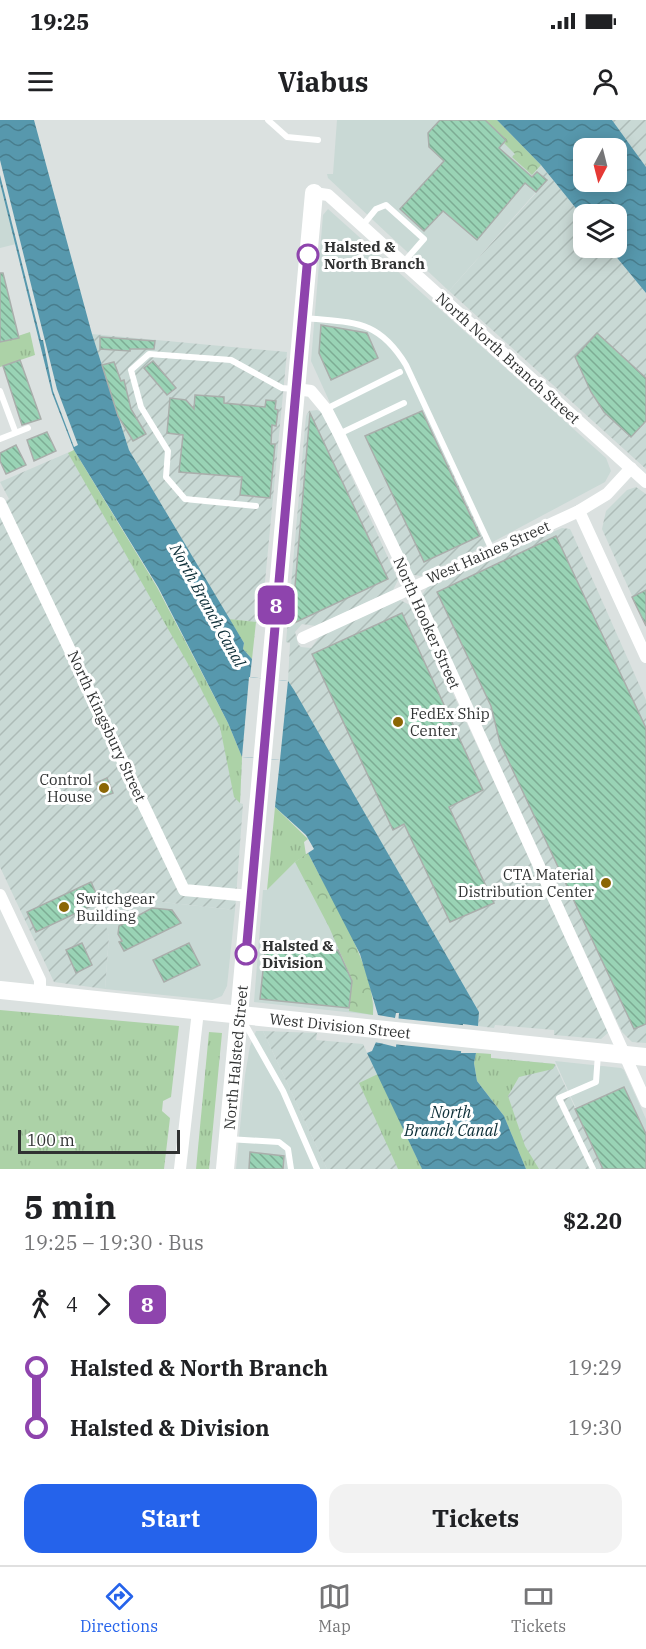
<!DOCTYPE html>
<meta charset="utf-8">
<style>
body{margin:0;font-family:"IBM Plex Serif",serif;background:#f2f2f2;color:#202124;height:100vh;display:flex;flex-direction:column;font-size:22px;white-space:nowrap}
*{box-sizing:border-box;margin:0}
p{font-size:20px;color:#757577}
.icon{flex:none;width:33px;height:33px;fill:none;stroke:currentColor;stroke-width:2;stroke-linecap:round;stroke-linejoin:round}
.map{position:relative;height:1049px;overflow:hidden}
.drawer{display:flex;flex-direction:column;background:#fff;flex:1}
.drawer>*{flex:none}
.badge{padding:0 12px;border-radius:9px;font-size:21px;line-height:39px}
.needle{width:39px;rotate:187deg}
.controls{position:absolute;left:573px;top:18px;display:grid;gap:12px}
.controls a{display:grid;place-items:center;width:54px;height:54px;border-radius:12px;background:#fff;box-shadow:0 3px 15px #0003;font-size:30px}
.scale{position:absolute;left:18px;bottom:15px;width:162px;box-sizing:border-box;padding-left:6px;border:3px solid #303232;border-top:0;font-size:16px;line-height:21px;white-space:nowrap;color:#303232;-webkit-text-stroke:4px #fff;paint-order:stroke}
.map>.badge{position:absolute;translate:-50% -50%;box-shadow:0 0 0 3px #fff}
.legs{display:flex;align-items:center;gap:9px;height:66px;padding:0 24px;font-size:20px}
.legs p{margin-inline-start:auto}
.headline{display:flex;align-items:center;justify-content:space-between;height:102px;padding:0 24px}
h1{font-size:33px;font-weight:700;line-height:45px}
.button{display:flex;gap:12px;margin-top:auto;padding:12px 24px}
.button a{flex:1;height:69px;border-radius:18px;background:#2563eb;color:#fff;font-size:24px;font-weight:700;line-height:69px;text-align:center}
.button a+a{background:#f2f2f2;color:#202124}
ul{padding:0 24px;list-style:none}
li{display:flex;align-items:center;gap:21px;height:60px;font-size:22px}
li i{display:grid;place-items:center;width:9px;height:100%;margin:0 8px;background:currentColor}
li i::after{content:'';width:15px;height:15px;margin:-8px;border:4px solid;border-radius:50%;background:#fff}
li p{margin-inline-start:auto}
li:first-child i{background:linear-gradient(#0000 50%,currentColor 0)}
li:last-child i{background:linear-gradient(currentColor 50%,#0000 0)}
.status{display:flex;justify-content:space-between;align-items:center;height:42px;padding:0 30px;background:#fff;direction:ltr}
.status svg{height:16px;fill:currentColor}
header{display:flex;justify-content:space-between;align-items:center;height:78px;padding:0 24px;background:#fff;font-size:27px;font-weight:700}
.dock{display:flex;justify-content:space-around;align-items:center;height:84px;border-top:2px solid #e0e0e0;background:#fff;font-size:16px;color:#757577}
.dock a{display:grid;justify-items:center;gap:3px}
.dock .current{color:#2563eb}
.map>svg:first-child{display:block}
.built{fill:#c9d9d5}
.industrial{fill:url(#industrial-furrows)}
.grass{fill:url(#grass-tufts)}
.park{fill:url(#park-crowns)}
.water{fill:url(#water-waves);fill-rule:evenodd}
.pier{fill:#dbe1e0}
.building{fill:url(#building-back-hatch);stroke:#a9aeab;stroke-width:1.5}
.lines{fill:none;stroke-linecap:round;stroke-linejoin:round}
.service{stroke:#fff;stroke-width:6}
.minor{stroke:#fff;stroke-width:12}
.secondary{stroke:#fff;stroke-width:18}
.line-1-casing{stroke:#fff;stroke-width:14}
.line-1{stroke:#8e44ad;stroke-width:9}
.stop-1-dot{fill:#fff;stroke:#8e44ad;stroke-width:3}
.poi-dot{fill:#8b6605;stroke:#fff;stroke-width:2}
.labels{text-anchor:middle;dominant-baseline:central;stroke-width:6;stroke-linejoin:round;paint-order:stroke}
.stop-label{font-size:15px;font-weight:bold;fill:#303232;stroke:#fff;text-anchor:start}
.street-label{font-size:15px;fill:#303232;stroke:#fff}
.poi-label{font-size:15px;fill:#303232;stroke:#fff;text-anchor:start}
.water-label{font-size:16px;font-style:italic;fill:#0c2e37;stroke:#fff}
</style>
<div class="status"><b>19:25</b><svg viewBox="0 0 49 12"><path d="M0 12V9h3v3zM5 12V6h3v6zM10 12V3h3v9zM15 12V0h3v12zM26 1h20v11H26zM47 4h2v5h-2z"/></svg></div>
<header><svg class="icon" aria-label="menu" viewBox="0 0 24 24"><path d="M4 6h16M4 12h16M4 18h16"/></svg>Viabus<svg class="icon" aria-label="person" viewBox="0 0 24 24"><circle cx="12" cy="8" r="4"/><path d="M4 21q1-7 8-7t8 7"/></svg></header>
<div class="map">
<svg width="646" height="1049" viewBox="0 0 646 1049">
<defs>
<pattern id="industrial-furrows" width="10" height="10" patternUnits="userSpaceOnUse" patternTransform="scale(1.5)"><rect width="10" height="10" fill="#c9d9d5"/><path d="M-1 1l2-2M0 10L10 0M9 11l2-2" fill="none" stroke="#adbbb7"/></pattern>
<pattern id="grass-tufts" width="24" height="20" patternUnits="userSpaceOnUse" patternTransform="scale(1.5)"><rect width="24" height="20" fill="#acd2a7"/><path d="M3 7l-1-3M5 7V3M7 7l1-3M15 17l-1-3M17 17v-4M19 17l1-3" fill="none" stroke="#94b590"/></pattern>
<pattern id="park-crowns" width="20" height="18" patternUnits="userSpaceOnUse" patternTransform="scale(1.5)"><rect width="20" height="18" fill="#acd2a7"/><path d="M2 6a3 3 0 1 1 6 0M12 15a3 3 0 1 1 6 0" fill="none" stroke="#94b590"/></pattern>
<pattern id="water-waves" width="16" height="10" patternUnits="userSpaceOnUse" patternTransform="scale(1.5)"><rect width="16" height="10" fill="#5798ad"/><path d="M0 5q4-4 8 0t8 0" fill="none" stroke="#487d8d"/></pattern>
<pattern id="building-back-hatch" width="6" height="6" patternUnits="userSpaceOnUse" patternTransform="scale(1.5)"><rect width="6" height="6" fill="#99d3b5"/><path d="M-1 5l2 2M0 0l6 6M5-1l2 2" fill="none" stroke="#7dac94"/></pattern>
</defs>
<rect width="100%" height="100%" fill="#dbe1e0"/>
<g class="built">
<polygon points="337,0 497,0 541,45 526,63 536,72 449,171 328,58 327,54 333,54"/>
<polygon points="0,63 16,124 0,128"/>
<polygon points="328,89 606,338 611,351 605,362 489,424 371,373 311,241 323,95"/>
<polygon points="308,733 374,884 373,895 254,882 263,770 267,770 295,742"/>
<polygon points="153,781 235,790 227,866 222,876 212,880 105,869 109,816 104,803"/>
<polygon points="256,911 263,911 327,1049 236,1049 245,955 250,926"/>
<polygon points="555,941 621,948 624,950 646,999 646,1049 603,1049"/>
</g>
<g class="industrial">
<polygon points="612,0 646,0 646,47"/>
<polygon points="541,45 583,97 584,128 609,128 646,173 646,349 449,171 536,73 526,63"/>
<polygon points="92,214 287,232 261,503 229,499 129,330"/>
<polygon points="317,290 323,293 398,460 393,470 316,506 302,504 295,512 298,524 301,527 311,528 321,515 400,480 412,486 607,904 608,913 601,919 554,915 554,910 495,905 494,908 478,906 479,892 288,561 290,523 286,522 306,296 309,291"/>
<polygon points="74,330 242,637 240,683 243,684 235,790 153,781 105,803 109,816 105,869 54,862 0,747 0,384 9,379 0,362"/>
<polygon points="449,337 489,424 421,456 414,455 409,452 371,373"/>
<polygon points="636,367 646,374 646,507 602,409 606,391 627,370"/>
<polygon points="562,408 570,409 572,413 646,580 646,923 632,922 622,912 423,484 422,475 429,465"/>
<polygon points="263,911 317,913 316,920 363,924 422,1049 327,1049"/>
<polygon points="476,933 491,934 491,938 555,944 603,1049 526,1049"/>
</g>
<g class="grass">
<polygon points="30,212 35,235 0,247 0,222"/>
<polygon points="74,330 157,467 228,603 242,637 240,683 234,677 220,607 192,551 68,333"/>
<polygon points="229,499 256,502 252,539 243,529 244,523"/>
<polygon points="275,687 308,719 304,722 306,735 295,742 267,770"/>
<polygon points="0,890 179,906 171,977 163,981 162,991 170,998 164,1049 0,1049"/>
<polygon points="209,912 222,913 209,1049 196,1049"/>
<polygon points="476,933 491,934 491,938 555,944 553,949 519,957 508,976 525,1026 539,1049 526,1049 504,996 477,961 474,943"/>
<polygon points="378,954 422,1049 398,1049 359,963"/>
</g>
<g class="park">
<polygon points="485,0 497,0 541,45 532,55 512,37 515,34 504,23 506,20"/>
<path d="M308,733C329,775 377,850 373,895L349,891L352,860L329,807L295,742Z"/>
</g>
<g class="water">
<polygon points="0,0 34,0 92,214 129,330 244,523 243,529 252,539 250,557 288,561 294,570 479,892 478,906 463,904 461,933 476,933 474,943 477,961 504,996 526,1049 422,1049 367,933 372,931 376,922 396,927 399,893 396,893 395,898 378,895 360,834 308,733 314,729 306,715 275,687 280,640 242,637 228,603 158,467 74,330 52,273 0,63"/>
<path d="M497,0H612L646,47V173L609,128H616V94H584L583,97L541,45ZM584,28H616V62H584Z"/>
</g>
<g class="pier">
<polygon points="0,40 57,269 78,325 74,327 53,271 43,220 41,220 0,55"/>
<polygon points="249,557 288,561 280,640 242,637"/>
<polygon points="375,896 481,907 478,909 466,908 464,929 476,930 479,933 373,922 376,919 393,921 395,901"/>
</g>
<g class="building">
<polygon points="440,0 485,0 506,20 499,28 532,57 537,52 547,60 536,72 525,63 477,120 443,91 424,111 400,89 444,41 429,27 428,13"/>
<polygon points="0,153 3,153 19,218 0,222"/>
<polygon points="321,205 367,213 378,238 331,260 319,233"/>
<polygon points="597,213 646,258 646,301 631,317 604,292 591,272 575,237"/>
<polygon points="100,217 155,221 154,229 130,229 130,231 100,229"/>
<polygon points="20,240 41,299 22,305 3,246"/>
<polygon points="153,241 176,268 167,275 144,248"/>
<polygon points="114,242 121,261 124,260 131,289 146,314 133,321 118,296 102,245"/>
<polygon points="195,275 224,277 224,283 265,287 266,280 276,281 275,289 278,290 276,306 272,305 271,324 275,324 270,378 240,375 242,357 179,352 183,315 167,313 170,278 186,280 194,289"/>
<polygon points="422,291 480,416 424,442 365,316"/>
<polygon points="310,293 388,459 292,504 293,490"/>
<polygon points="47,312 56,331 34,341 27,320"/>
<polygon points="16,325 26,345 6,354 0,341 0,333"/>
<polygon points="556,416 646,608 646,904 634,909 500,623 491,586 437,472"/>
<polygon points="646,470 646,506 632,477"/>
<polygon points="402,493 483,670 449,687 494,783 450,802 404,704 393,710 312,534"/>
<polygon points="107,658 113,673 102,677 96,663"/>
<polygon points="91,762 100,782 36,812 27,792"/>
<polygon points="152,788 172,790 181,803 124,831 119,822 122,821 118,814 119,806"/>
<polygon points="266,822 328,829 330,833 338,830 352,861 349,888 260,879"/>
<polygon points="82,823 92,845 76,853 66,830"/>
<polygon points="189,823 200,845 164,862 153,840"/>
<polygon points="624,967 646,1014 646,1049 603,1049 575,989"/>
<polygon points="250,1032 284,1036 283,1049 249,1049"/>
</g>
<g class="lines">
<g class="service">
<polyline points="268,0 287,17 318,20"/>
<polyline points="362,106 376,89 386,85 424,119 403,143"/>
<path d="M305,198C354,203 378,199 406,245L492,430"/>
<polyline points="0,271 15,311"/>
<polyline points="326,289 400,252"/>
<polyline points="339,314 404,283"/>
<polyline points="0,319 28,308"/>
<polyline points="256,386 185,379 166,357 168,331 141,287 131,250 149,234 231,240 282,268 293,269"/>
<polyline points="244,902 283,971 317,1049"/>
<polyline points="228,1019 279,1022 288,1029 291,1049"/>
<polyline points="593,1049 559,978 596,962 598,934"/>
</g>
<g class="minor">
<polyline points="314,73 328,75 646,362"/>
<polyline points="296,269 311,271 326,289 339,314 412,466 646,982"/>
<polyline points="0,383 184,770 250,776"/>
<polyline points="579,391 646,537"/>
<polyline points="303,518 579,391 607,374 631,348"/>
<polyline points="0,775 40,860 40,874"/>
<polyline points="180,1049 198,891"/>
</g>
<g class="secondary">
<path id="s1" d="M0,870L646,937"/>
<path id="s2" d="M225,1049L314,73"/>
</g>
</g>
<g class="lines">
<g class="line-1-casing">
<polyline id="line-1" points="246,834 308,135"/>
</g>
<use href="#line-1" class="line-1"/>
</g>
<g class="stop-1-dot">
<circle cx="308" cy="135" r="10"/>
<circle cx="246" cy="834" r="10"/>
</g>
<g class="poi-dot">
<circle cx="398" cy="602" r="6"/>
<circle cx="104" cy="668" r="6"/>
<circle cx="606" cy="763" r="6"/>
<circle cx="64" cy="787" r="6"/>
</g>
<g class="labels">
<g class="stop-label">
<text x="324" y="126">Halsted &amp;<tspan x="324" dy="17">North Branch</tspan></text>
<text x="262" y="825">Halsted &amp;<tspan x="262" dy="17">Division</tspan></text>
</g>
<g class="street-label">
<text transform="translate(508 238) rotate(42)">North North Branch Street</text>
<text transform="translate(488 432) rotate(-24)">West Haines Street</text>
<text transform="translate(427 503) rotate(66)">North Hooker Street</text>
<text transform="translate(107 606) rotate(65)">North Kingsbury Street</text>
<text stroke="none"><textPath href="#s1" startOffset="342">West Division Street</textPath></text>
<text stroke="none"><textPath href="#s2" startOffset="112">North Halsted Street</textPath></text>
</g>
<g class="poi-label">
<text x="410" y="593">FedEx Ship<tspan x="410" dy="17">Center</tspan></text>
<text x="92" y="659" text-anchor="end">Control<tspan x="92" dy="17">House</tspan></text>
<text x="594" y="754" text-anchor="end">CTA Material<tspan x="594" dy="17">Distribution Center</tspan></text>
<text x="76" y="778">Switchgear<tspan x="76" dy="17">Building</tspan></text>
</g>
<g class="water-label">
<text transform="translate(208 485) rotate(61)">North Branch Canal</text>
<text x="451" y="992">North<tspan x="451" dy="18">Branch Canal</tspan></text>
</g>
</g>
</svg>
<div class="controls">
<a><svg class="needle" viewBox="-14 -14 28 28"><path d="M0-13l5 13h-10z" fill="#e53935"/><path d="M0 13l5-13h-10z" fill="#757577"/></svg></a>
<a><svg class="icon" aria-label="layers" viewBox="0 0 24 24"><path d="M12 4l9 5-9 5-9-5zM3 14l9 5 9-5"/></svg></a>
</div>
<div class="scale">100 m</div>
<b class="badge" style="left:276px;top:485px;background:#8e44ad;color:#fff">8</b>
</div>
<section class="drawer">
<div class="headline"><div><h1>5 min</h1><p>19:25 – 19:30 · Bus</p></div><b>$2.20</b></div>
<div class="legs"><svg class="icon" aria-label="walk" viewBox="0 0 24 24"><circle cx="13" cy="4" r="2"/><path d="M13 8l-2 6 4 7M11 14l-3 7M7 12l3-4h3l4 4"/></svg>4<svg class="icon" aria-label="forward" viewBox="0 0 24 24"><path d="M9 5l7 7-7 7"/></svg><b class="badge" style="background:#8e44ad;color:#fff">8</b></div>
<ul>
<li><i style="color:#8e44ad"></i><b>Halsted &amp; North Branch</b><p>19:29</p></li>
<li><i style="color:#8e44ad"></i><b>Halsted &amp; Division</b><p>19:30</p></li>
</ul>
<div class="button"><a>Start</a><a>Tickets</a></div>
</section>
<nav class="dock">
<a class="current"><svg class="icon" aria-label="directions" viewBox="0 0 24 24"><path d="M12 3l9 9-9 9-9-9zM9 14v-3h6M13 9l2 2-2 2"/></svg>Directions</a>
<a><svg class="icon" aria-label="map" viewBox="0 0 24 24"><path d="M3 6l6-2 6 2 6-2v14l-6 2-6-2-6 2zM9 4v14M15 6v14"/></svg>Map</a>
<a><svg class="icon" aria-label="tickets" viewBox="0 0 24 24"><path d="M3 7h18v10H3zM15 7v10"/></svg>Tickets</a>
</nav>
